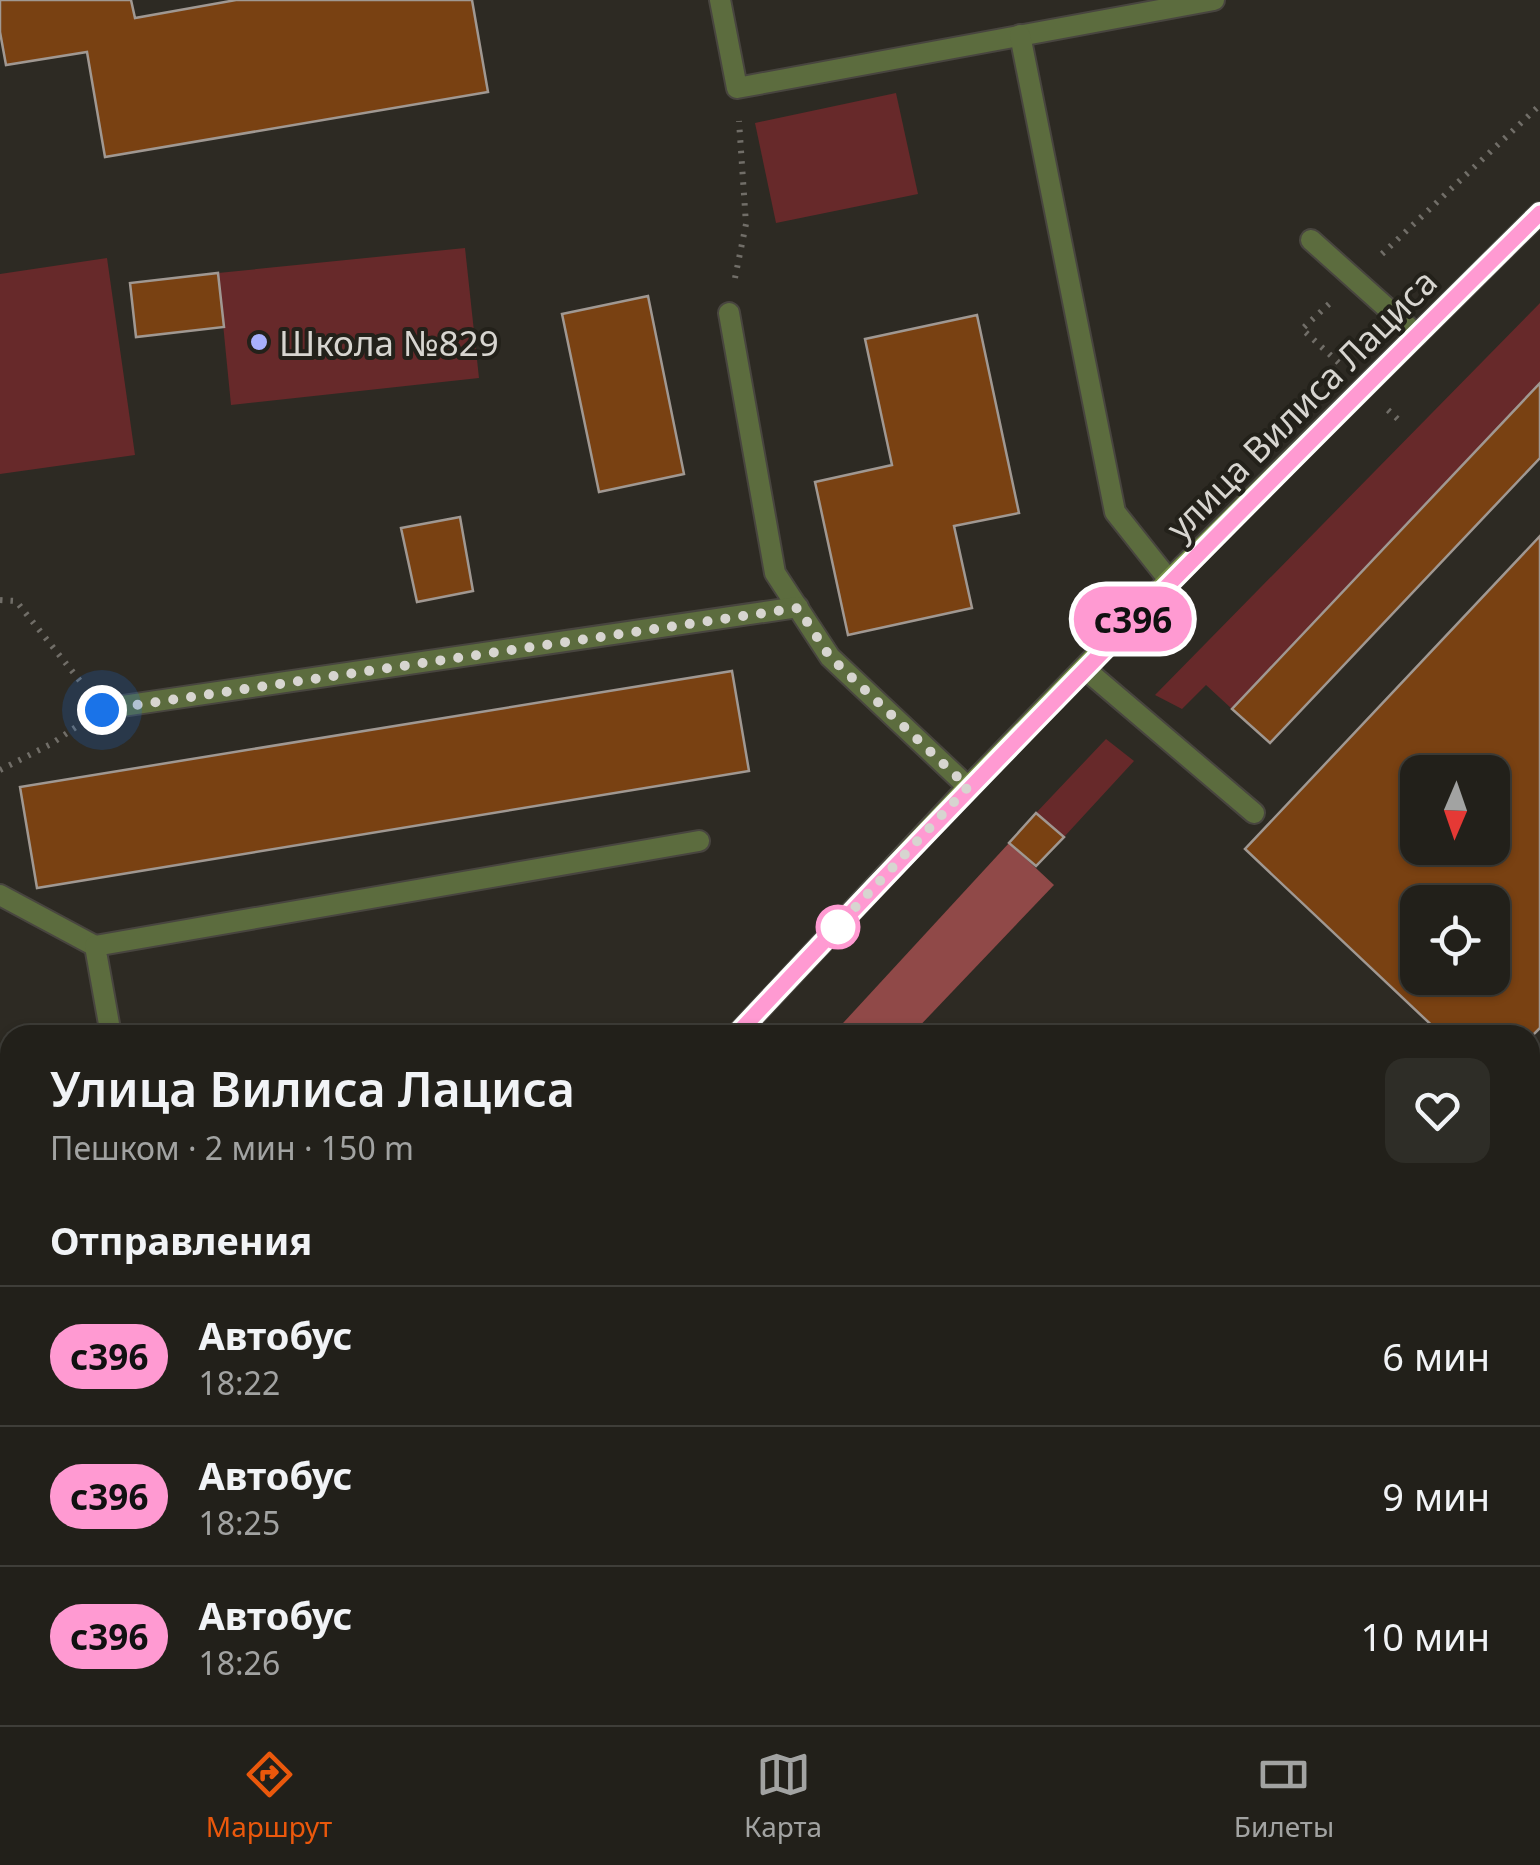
<!DOCTYPE html>
<html lang="ru">
<meta charset="utf-8">
<style>
body{margin:0;font-family:"Noto Sans",sans-serif;background:#2e2d27;color:#f1f3f6;height:100vh;display:flex;flex-direction:column;font-size:38px;white-space:nowrap}
*{box-sizing:border-box;margin:0}
p{font-size:32px;color:#a2a3a2}
.icon{flex:none;width:55px;height:55px;fill:none;stroke:currentColor;stroke-width:2;stroke-linecap:round;stroke-linejoin:round}
.map{position:relative;flex:1;overflow:hidden}
.sheet{position:absolute;left:0px;top:1025px;width:1540px;height:700px;display:flex;flex-direction:column;background:#22201a;border-radius:30px 30px 0 0;box-shadow:0 2px 8px #0004,0 0 0 2px #3f3e39}
.sheet>*{flex:none}
.badge{padding:0 20px;border-radius:32px;font-size:35px;line-height:65px}
.needle{width:65px;rotate:182deg}
.tools{position:absolute;left:1400px;top:755px;display:grid;gap:20px}
.tools a{display:grid;place-items:center;width:110px;height:110px;border-radius:20px;background:#22201a;box-shadow:0 2px 8px #0004,0 0 0 2px #3f3e39;font-size:50px}
.you{position:absolute;width:50px;height:50px;margin:-25px;border:8px solid #fff;border-radius:50%;background:#1a73e8;box-shadow:0 0 0 15px #1a73e833}
.map>.badge{position:absolute;translate:-50% -50%;box-shadow:0 0 0 5px #fff}
h2{padding:0 50px;font-size:38px;line-height:90px}
.round{display:grid;place-items:center;flex:none;width:105px;height:105px;border-radius:20px;background:#2e2d27}
.summary{display:flex;align-items:center;justify-content:space-between;height:170px;padding:0 50px}
h1{font-size:48px;font-weight:600;line-height:75px}
ul{padding:0;list-style:none}
li{display:flex;align-items:center;gap:30px;height:140px;padding:0 50px;border-top:2px solid #3f3e39}
li div{flex:1}
li b{display:block;font-size:38px}
li em{font-style:normal}
li .badge{min-width:110px;font-weight:700;text-align:center}
.menu{display:flex;justify-content:space-around;align-items:center;height:140px;border-top:2px solid #3f3e39;background:#22201a;font-size:28px;color:#a2a3a2}
.menu a{display:grid;justify-items:center;gap:5px}
.menu .active{color:#ea580c}
.map>svg:first-child{display:block}
.green{fill:#67292a}
.forest{fill:#904948}
.building{fill:#794112;stroke:#a09892;stroke-width:2.5;fill-rule:evenodd}
.lines{fill:none;stroke-linecap:round;stroke-linejoin:round}
.lane-casing{stroke:#48453f;stroke-width:24}
.secondary-casing{stroke:#48453f;stroke-width:24}
.path{stroke:#716e68;stroke-width:6;stroke-dasharray:2.5 8;stroke-linecap:butt}
.lane{stroke:#5c6c3e;stroke-width:20}
.secondary{stroke:#779045;stroke-width:20}
.line-casing{stroke:#fff;stroke-width:22}
.line{stroke:#ff9ad2;stroke-width:15}
.walk{stroke:#d7d5d0;stroke-width:10;stroke-dasharray:0 18}
.poi-dot{fill:#a8b0fc;stroke:#23211a;stroke-width:4}
.stop-dot{fill:#fff;stroke:#ff9ad2;stroke-width:5}
.labels{text-anchor:middle;dominant-baseline:central;stroke-width:8;stroke-linejoin:round;paint-order:stroke}
.poi-label{font-size:35px;fill:#d7d5d0;stroke:#23211a;text-anchor:start}
.street-label{font-size:35px;fill:#d7d5d0;stroke:#23211a}
</style>
<div class="map">
<svg width="1540" height="1725" viewBox="0 0 1540 1725">
<rect width="100%" height="100%" fill="#2d2a23"/>
<g class="green">
<polygon points="896,93 918,194 776,223 755,123"/>
<polygon points="465,248 479,378 231,405 218,273"/>
<polygon points="107,258 135,455 0,474 0,274"/>
<polygon points="1540,303 1540,383 1232,709 1206,685 1182,709 1155,695"/>
<polygon points="1106,739 1134,761 1064,837 1036,813"/>
</g>
<g class="forest">
<polygon points="1009,843 1054,885 911,1035 832,1035"/>
<polygon points="1530,1513 1540,1515 1540,1725 1339,1725 1332,1715 1530,1715"/>
</g>
<g class="building">
<polygon points="0,0 131,0 135,18 236,0 472,0 488,92 105,157 87,52 6,65 0,32"/>
<polygon points="218,273 224,327 136,337 130,283"/>
<polygon points="648,296 684,474 599,492 562,314"/>
<polygon points="977,315 1019,513 954,526 972,608 848,635 815,482 892,465 865,339"/>
<polygon points="1540,383 1540,458 1270,743 1232,709"/>
<polygon points="460,517 473,591 417,602 401,528"/>
<path d="M1540,536V1028L1530,1038V1035H1442L1245,849ZM1418,772H1492V848H1418ZM1418,902H1492V978H1418Z"/>
<polygon points="732,671 749,771 37,888 20,787"/>
<polygon points="1036,813 1064,837 1036,866 1009,843"/>
<polygon points="1540,1138 1540,1315 1530,1325 1530,1148"/>
<polygon points="10,1156 10,1454 0,1456 0,1158"/>
<polygon points="400,1715 499,1715 490,1725 392,1725"/>
<polygon points="756,1715 959,1715 949,1725 765,1725"/>
<polygon points="1041,1715 1121,1715 1111,1725 1031,1725"/>
</g>
<g class="lines">
<g class="lane-casing">
<g id="lane">
<polyline points="720,0 737,88 1214,0"/>
<polyline points="1020,35 1115,512 1169,580"/>
<polyline points="1311,240 1417,335"/>
<polyline points="729,313 775,573 830,657 968,787"/>
<polyline points="1085,669 1254,813"/>
<polyline points="102,709 798,607"/>
<polyline points="0,895 95,946"/>
<polyline points="111,1035 95,946 699,841"/>
<polyline points="200,1715 230,1725"/>
<polyline points="345,1725 354,1715"/>
</g>
</g>
<g class="secondary-casing">
<g id="secondary">
<polyline points="736,1035 968,787 1169,580 1540,213"/>
<polyline points="85,1725 94,1715"/>
</g>
</g>
<g class="path">
<polyline points="1382,254 1540,105"/>
<polyline points="735,278 746,224 739,121"/>
<polyline points="1329,304 1302,329 1339,363"/>
<polyline points="1388,410 1402,423"/>
<polyline points="0,600 16,601 80,681"/>
<polyline points="0,770 51,744 76,727"/>
</g>
<use href="#lane" class="lane"/>
<use href="#secondary" class="secondary"/>
</g>
<g class="lines">
<g class="line-casing">
<path id="line" d="M736,1035C998,754 1267,483 1540,213"/>
</g>
<use href="#line" class="line"/>
<polyline class="walk" points="102,710 798,608 830,657 968,787 834,930 838,927"/>
</g>
<circle class="poi-dot" cx="259" cy="342" r="10"/>
<circle class="stop-dot" cx="838" cy="927" r="20"/>
<g class="labels">
<g class="poi-label">
<text x="279" y="342">Школа №829</text>
</g>
<g class="street-label">
<text transform="translate(1301 404) rotate(-45)">улица Вилиса Лациса</text>
</g>
</g>
</svg>
<div class="tools">
<a><svg class="needle" viewBox="-14 -14 28 28"><path d="M0-13l5 13h-10z" fill="#e53935"/><path d="M0 13l5-13h-10z" fill="#a2a3a2"/></svg></a>
<a><svg class="icon" aria-label="locate" viewBox="0 0 24 24"><circle cx="12" cy="12" r="6"/><path d="M12 2v4M12 18v4M2 12h4M18 12h4"/></svg></a>
</div>
<div class="you" style="left:102px;top:710px"></div>
<b class="badge" style="left:1133px;top:619px;background:#ff9ad2;color:#111">с396</b>
<section class="sheet">
<div class="summary"><div><h1>Улица Вилиса Лациса</h1><p>Пешком · 2 мин · 150 m</p></div><a class="round"><svg class="icon" aria-label="heart" viewBox="0 0 24 24"><path d="M12 20l-8-8c-3-5 5-10 8-4 3-6 11-1 8 4z"/></svg></a></div>
<h2>Отправления</h2>
<ul>
<li><span class="badge" style="background:#ff9ad2;color:#111">с396</span><div><b>Автобус</b><p>18:22</p></div><em>6 мин</em></li>
<li><span class="badge" style="background:#ff9ad2;color:#111">с396</span><div><b>Автобус</b><p>18:25</p></div><em>9 мин</em></li>
<li><span class="badge" style="background:#ff9ad2;color:#111">с396</span><div><b>Автобус</b><p>18:26</p></div><em>10 мин</em></li>
</ul>
</section>
</div>
<nav class="menu">
<a class="active"><svg class="icon" aria-label="directions" viewBox="0 0 24 24"><path d="M12 3l9 9-9 9-9-9zM9 14v-3h6M13 9l2 2-2 2"/></svg>Маршрут</a>
<a><svg class="icon" aria-label="map" viewBox="0 0 24 24"><path d="M3 6l6-2 6 2 6-2v14l-6 2-6-2-6 2zM9 4v14M15 6v14"/></svg>Карта</a>
<a><svg class="icon" aria-label="tickets" viewBox="0 0 24 24"><path d="M3 7h18v10H3zM15 7v10"/></svg>Билеты</a>
</nav>
